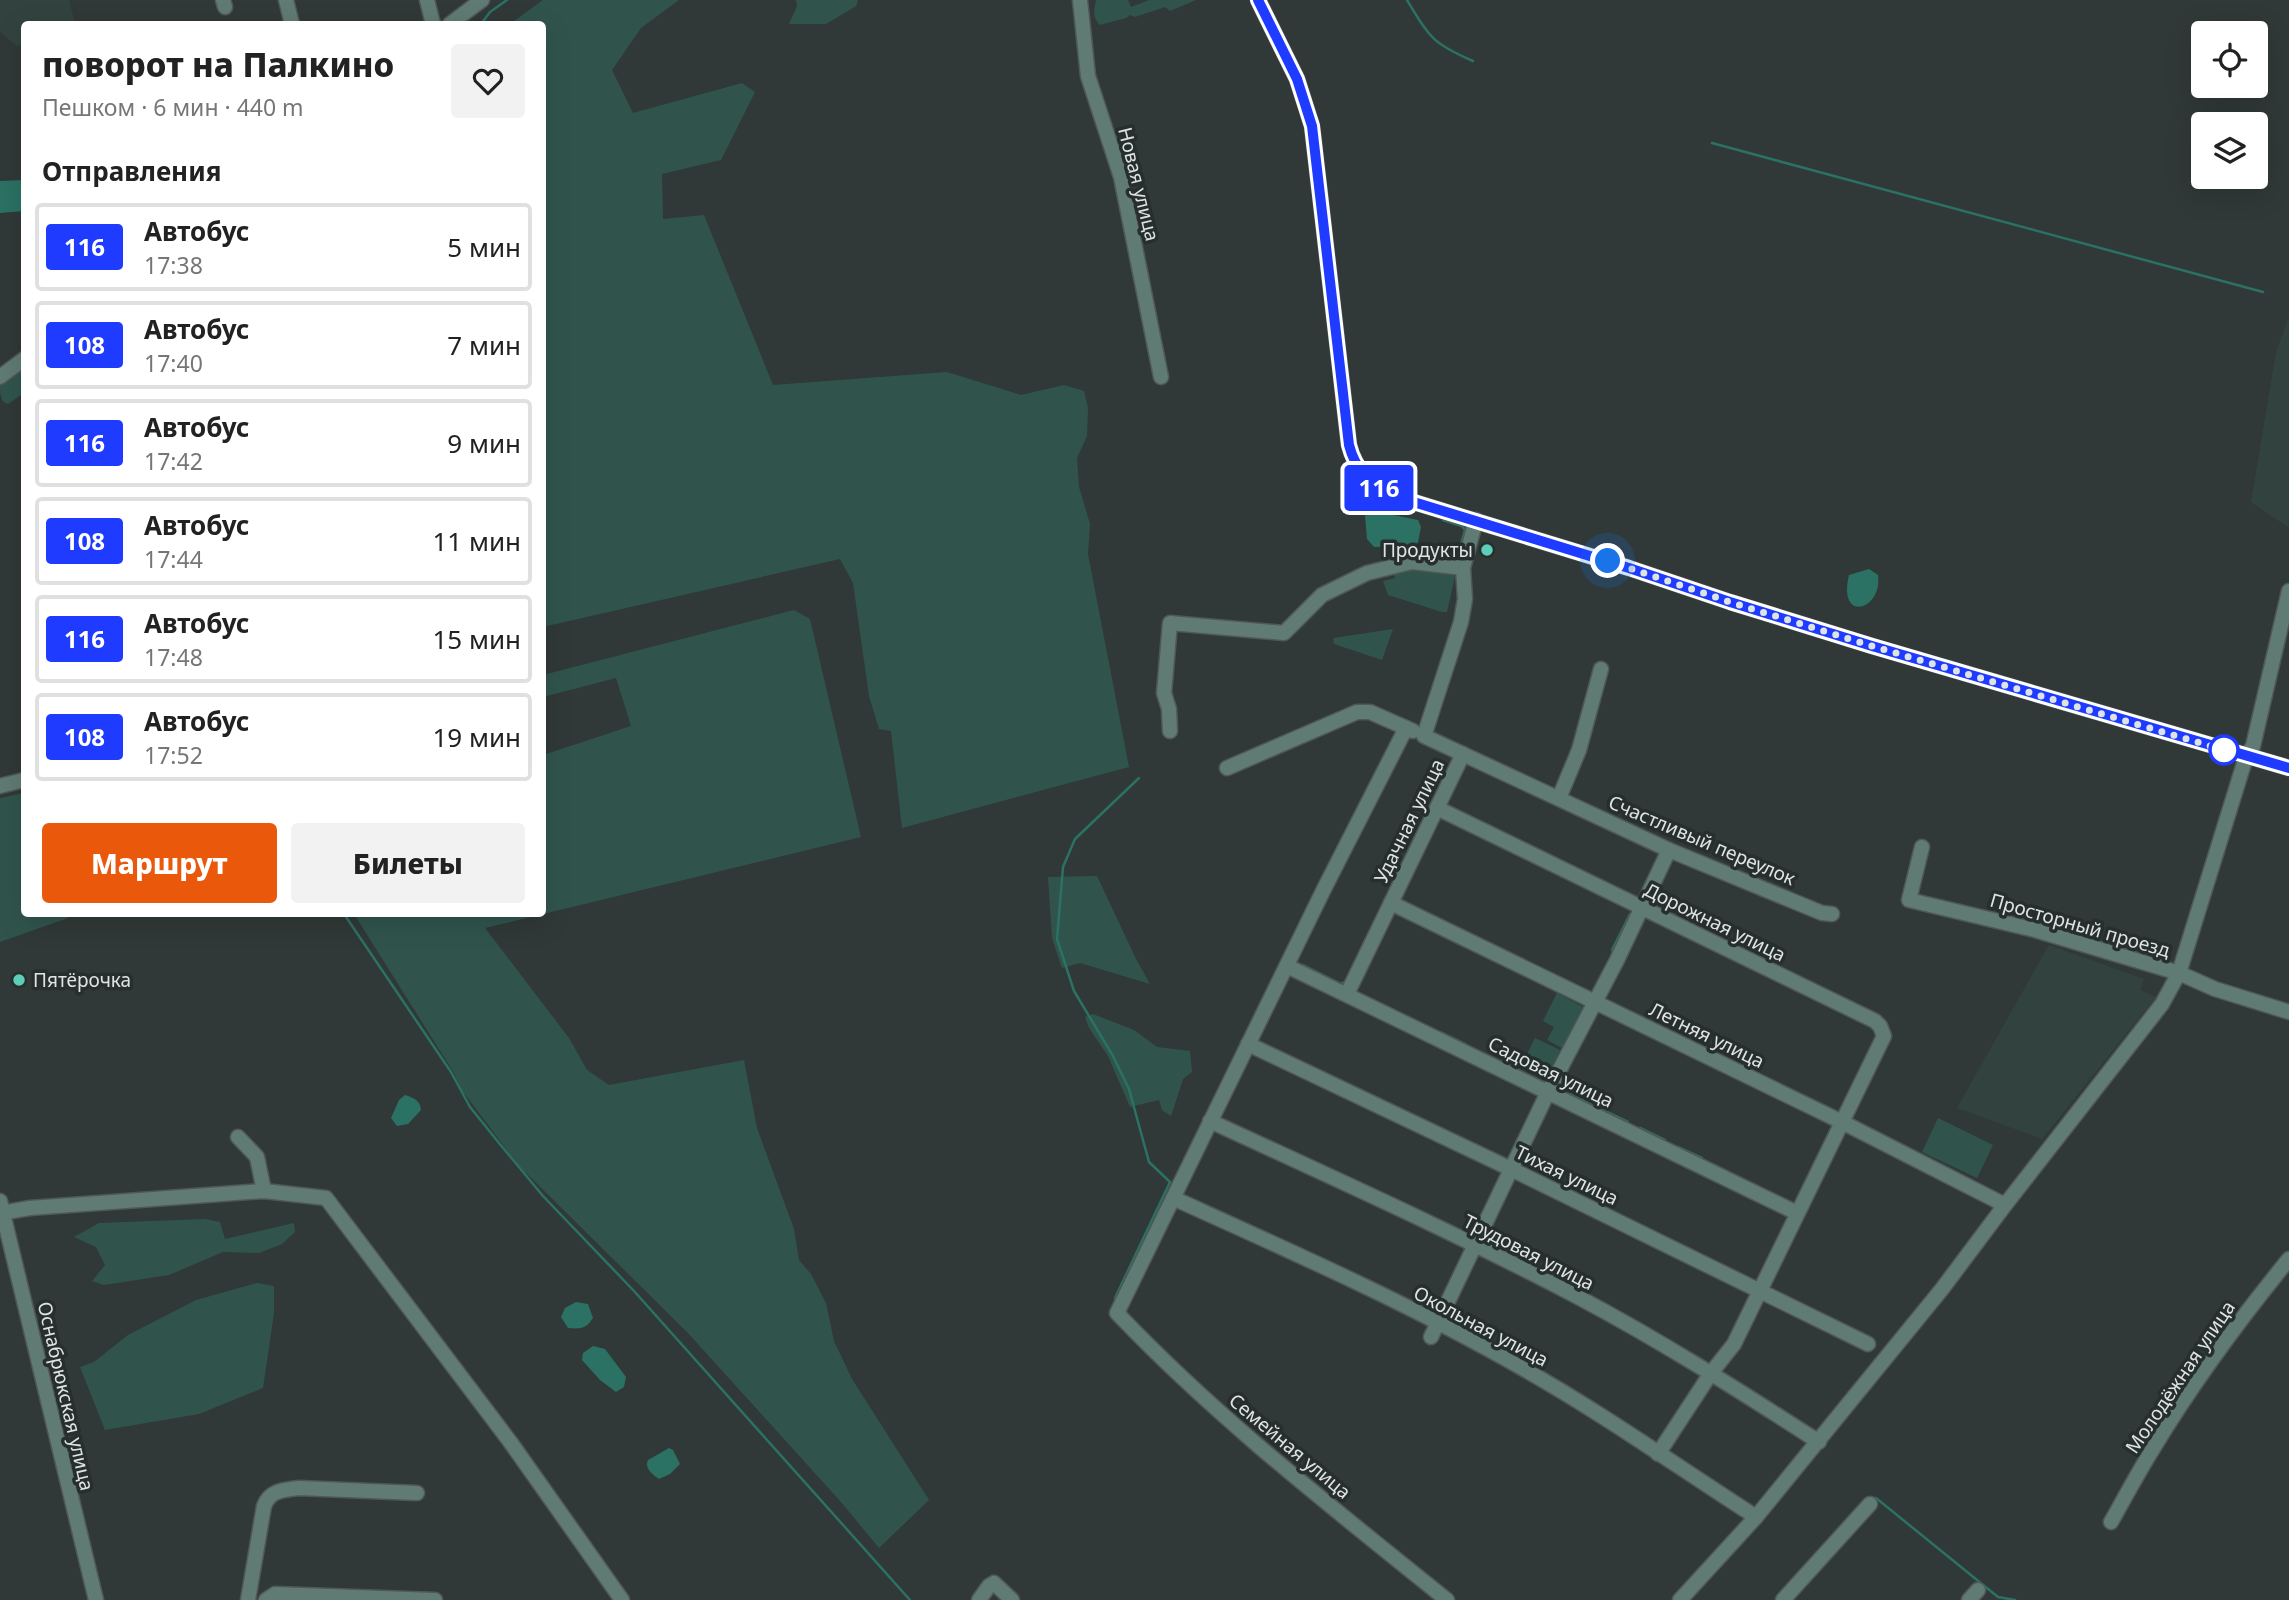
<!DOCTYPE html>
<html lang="ru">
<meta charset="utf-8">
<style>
body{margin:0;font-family:"Noto Sans",sans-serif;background:#f2f2f2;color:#222;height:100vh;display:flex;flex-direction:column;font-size:26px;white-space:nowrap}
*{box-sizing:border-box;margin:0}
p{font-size:23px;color:#767676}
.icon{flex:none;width:38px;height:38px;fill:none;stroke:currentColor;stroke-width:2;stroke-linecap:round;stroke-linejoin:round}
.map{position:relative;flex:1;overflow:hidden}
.drawer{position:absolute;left:21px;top:21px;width:525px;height:896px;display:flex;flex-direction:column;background:#fff;border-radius:7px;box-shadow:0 7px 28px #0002}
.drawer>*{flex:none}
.badge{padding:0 14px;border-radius:5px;font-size:24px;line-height:46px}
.tools{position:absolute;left:2191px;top:21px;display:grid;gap:14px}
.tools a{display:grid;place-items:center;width:77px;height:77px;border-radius:7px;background:#fff;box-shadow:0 7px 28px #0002;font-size:35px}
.you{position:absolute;width:35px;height:35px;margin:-18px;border:5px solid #fff;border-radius:50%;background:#1a73e8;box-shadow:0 0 0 10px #1a73e833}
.map>.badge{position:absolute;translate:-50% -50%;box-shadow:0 0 0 4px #fff}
h2{padding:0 21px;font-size:26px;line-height:63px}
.round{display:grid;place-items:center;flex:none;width:74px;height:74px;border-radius:7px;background:#f2f2f2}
.overview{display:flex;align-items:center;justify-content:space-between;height:119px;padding:0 21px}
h1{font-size:33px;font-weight:800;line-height:52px}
.button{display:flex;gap:14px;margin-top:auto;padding:14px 21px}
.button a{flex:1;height:80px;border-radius:7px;background:#ea580c;color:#fff;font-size:28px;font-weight:800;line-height:80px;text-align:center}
.button a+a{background:#f2f2f2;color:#222}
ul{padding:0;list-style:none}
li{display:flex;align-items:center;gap:21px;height:88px;margin:0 14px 10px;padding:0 7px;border:4px solid #e0e0e0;border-radius:7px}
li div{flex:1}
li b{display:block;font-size:26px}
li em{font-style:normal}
li .badge{min-width:77px;font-weight:700;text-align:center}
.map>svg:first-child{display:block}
.built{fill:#32433f}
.green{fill:#30544c}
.water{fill:#2b7164}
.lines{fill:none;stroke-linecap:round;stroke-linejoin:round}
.stream{stroke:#2b7164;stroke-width:2.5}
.minor-casing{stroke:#4f5856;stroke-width:17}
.minor{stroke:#607b74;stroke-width:14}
.line-casing{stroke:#fff;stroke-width:16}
.line{stroke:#1f3bff;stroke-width:10}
.walk{stroke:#dee4e3;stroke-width:7;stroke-dasharray:0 12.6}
.poi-dot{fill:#5eceb8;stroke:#262f2d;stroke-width:2.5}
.stop-dot{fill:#fff;stroke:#1f3bff;stroke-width:3.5}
.labels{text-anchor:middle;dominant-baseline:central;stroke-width:7;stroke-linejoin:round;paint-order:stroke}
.street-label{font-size:19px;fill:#dee4e3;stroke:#262f2d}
.poi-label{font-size:19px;fill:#dee4e3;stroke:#262f2d;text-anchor:end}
</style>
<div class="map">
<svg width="2289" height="1600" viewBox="0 0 2289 1600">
<rect width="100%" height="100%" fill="#303937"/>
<g class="built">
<polygon points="0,0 69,0 75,24 24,24 24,44 17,46 0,32"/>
<polygon points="2289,317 2289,528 2251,502 2276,352"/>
<polygon points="2049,945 2144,979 2140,990 2156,997 2042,1139 1957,1108"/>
</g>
<g class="green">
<polygon points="543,0 679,0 641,28 612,70 633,113 742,83 755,92 721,160 662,174 663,219 704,215 773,385 947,372 1021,395 1064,385 1084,391 1088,408 1087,436 1077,458 1079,487 1090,524 1088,554 1129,767 902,828 891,731 879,729 869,696 853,583 840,559 543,627 542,24 510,24"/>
<polygon points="796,0 858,0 856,6 826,24 789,24 797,6"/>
<path d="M1096,0H1128L1131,7L1149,0H1196L1170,11L1165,7L1135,17L1130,15L1126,18L1100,25C1092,17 1094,11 1096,0Z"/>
<path d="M24,366V393L8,404C0,402 0,394 0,384Z"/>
<polygon points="1399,569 1434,570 1455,576 1447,612 1442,612 1388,595 1383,581 1395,578 1393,571"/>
<polygon points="794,610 810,619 861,837 485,928 569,1038 587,1070 609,1085 744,1060 757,1128 794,1229 799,1260 811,1274 826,1303 834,1341 852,1379 929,1500 879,1548 841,1502 687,1332 518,1165 461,1089 454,1073 354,914 542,914 543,755 631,726 616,678 543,697 543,675"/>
<polygon points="1393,629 1382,660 1334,644 1333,638"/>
<polygon points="24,793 24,914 67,914 68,918 0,942 0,798"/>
<polygon points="1097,876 1136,959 1150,984 1080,963 1062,968 1052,938 1048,877"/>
<polygon points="1557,993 1583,1007 1562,1048 1547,1040 1554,1027 1543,1021"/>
<polygon points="1093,1014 1134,1030 1157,1047 1190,1051 1192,1072 1183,1079 1171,1116 1162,1110 1159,1100 1130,1107 1108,1056 1089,1028 1085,1017"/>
<polygon points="1535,1038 1560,1050 1547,1077 1522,1064"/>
<polygon points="1938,1118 1993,1145 1977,1178 1922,1152"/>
<polygon points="205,1219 220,1222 225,1239 294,1223 295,1232 282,1244 259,1253 223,1252 169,1275 104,1285 92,1281 105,1265 96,1247 74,1237 99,1223"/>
<polygon points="257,1283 274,1286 274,1313 263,1388 199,1414 105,1430 80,1367 94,1362 128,1335 196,1300"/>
</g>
<g class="water">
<polygon points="24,180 24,211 0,213 0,181"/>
<polygon points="1369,510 1418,520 1421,527 1418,542 1414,546 1374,547 1367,539 1365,516"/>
<path d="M1869,569L1878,575C1883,610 1837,624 1849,575Z"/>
<path d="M405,1095C414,1098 420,1100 421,1110L408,1124L397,1126L391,1118L399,1100Z"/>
<path d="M576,1302L588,1304L593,1318C586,1329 581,1329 568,1328L561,1317L565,1308Z"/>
<polygon points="593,1346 605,1349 626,1377 624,1387 616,1392 600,1380 582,1360 583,1353"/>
<path d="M669,1448L673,1450L680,1464L670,1474L659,1479C653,1475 644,1468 648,1460Z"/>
</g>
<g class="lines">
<g class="stream">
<path d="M1407,0C1430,38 1432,43 1473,61"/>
<polyline points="481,24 490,12 507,0"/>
<polyline points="1712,143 2263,292"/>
<polyline points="1443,520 1462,526 1465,530 1457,558"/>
<polyline points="1655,906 1679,918"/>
<polyline points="344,914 451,1072 470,1107 499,1143 543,1196 634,1291 910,1600"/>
<polyline points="1612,950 1630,914"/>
<polyline points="1303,965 1341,984 1346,981"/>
<polyline points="1442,1033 1465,1044"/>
<polyline points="1516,1069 1547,1084"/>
<polyline points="1561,1090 1591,1104"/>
<polyline points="1603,1110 1628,1122"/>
<polyline points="1640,1128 1665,1140"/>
<polyline points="1678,1147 1702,1158"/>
<polyline points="1715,1165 1738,1177"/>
<polyline points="1115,1298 1170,1182 1149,1162 1129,1089 1113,1056 1074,991 1057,939 1063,867 1075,839 1139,778"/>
<polyline points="1876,1498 1998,1597 2015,1600"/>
</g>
<g class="minor-casing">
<g id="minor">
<polyline points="223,0 225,7"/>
<polyline points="286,0 292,24"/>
<polyline points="427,0 433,24"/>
<polyline points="1080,0 1088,76 1121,177 1161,377"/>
<path d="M1258,0L1297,79L1312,126L1349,445C1355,469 1371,486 1394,496L1629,568L1730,602L1872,646L2289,768"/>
<polyline points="450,24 482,0"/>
<polyline points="0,377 24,359"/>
<polyline points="1476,520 1463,568 1465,599 1461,622 1424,736 1669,850 1822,913 1832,914"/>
<path d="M1406,728L1323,891L1117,1313C1218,1419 1333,1508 1447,1600"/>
<polyline points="1170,731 1169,709 1164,693 1170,623 1284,633 1322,595 1367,573 1412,562 1463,568"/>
<polyline points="1227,768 1357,712 1370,712 1413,731"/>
<polyline points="0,786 24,780"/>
<polyline points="1559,798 1579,750 1601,669"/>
<polyline points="1437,808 1875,1021 1880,1026 1884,1036 1734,1344 1711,1373 1658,1454"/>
<polyline points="1922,847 1909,900 2035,930 2179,973 2215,989 2289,1012"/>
<polyline points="1391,903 1842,1122 2005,1205"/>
<polyline points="1287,966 1797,1213"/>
<polyline points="1347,994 1463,754"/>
<polyline points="1248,1044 1511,1169 1868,1344"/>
<path d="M1210,1121C1333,1178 1458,1234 1578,1297C1661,1341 1740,1391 1819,1442"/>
<polyline points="238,1137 257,1157 264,1191"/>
<path d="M1173,1198C1290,1251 1410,1304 1522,1368C1602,1413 1678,1467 1756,1517"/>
<polyline points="0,1201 96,1600"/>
<polyline points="0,1213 30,1208 264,1191 326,1198 511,1443 622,1600"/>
<polyline points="1431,1337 1548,1092 1617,960 1669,850"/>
<path d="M2111,1522C2125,1497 2139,1471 2154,1447C2194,1381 2240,1319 2289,1259"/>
<path d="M248,1600L264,1506C270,1490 284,1490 299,1488L417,1493"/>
<polyline points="266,1600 275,1594 435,1600"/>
<polyline points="979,1600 989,1586 994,1583 1012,1600"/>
<polyline points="1680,1600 1756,1517 1942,1289 2005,1205 2162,1004 2179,973 2246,757 2253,746 2289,591"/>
<polyline points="1783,1600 1870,1504"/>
<polyline points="1969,1600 1978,1590"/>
</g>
</g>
<use href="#minor" class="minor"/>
</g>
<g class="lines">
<g class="line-casing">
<path id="line" d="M1258,0L1297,79L1312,126L1349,445C1355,469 1371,486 1394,496L1629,568L1730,602L1872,646L2289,768"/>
</g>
<use href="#line" class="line"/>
<polyline class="walk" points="1608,561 1730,602 1872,646 2224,750"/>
</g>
<g class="poi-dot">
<circle cx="1487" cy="550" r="7"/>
<circle cx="19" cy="980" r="7"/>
</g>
<circle class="stop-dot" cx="2224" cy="750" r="14"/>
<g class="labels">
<g class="street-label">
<text transform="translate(1139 184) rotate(76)">Новая улица</text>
<text transform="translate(1409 821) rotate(-64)">Удачная улица</text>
<text transform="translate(1702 840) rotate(23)">Счастливый переулок</text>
<text transform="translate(1715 922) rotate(26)">Дорожная улица</text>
<text transform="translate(2080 925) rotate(16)">Просторный проезд</text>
<text transform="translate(1707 1035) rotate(26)">Летняя улица</text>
<text transform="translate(1551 1072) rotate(26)">Садовая улица</text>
<text transform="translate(1567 1175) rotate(26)">Тихая улица</text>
<text transform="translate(1529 1252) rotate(27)">Трудовая улица</text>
<text transform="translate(1481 1326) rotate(28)">Окольная улица</text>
<text transform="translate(2180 1377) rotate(-56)">Молодёжная улица</text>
<text transform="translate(66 1396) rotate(77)">Оснабрюкская улица</text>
<text transform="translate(1290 1446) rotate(40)">Семейная улица</text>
</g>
<g class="poi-label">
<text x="1473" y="550">Продукты</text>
<text x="33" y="980" text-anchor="start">Пятёрочка</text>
</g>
</g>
</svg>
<div class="tools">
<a><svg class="icon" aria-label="locate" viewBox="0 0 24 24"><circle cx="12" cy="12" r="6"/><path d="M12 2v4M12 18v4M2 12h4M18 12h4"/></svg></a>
<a><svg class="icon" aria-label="layers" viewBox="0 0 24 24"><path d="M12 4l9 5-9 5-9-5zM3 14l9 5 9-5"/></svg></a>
</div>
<div class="you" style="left:1608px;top:561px"></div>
<b class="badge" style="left:1379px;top:488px;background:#1f3bff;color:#fff">116</b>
<section class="drawer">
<div class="overview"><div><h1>поворот на Палкино</h1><p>Пешком · 6 мин · 440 m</p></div><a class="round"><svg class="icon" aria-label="heart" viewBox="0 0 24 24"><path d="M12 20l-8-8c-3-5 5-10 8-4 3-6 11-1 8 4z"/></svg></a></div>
<h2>Отправления</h2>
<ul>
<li><span class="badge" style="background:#1f3bff;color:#fff">116</span><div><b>Автобус</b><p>17:38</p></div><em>5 мин</em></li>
<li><span class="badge" style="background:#1f3bff;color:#fff">108</span><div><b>Автобус</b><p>17:40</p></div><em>7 мин</em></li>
<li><span class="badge" style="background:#1f3bff;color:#fff">116</span><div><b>Автобус</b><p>17:42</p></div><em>9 мин</em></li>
<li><span class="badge" style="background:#1f3bff;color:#fff">108</span><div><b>Автобус</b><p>17:44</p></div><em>11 мин</em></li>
<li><span class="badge" style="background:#1f3bff;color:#fff">116</span><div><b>Автобус</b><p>17:48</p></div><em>15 мин</em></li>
<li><span class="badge" style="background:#1f3bff;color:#fff">108</span><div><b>Автобус</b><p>17:52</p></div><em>19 мин</em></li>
</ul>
<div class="button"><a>Маршрут</a><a>Билеты</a></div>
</section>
</div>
